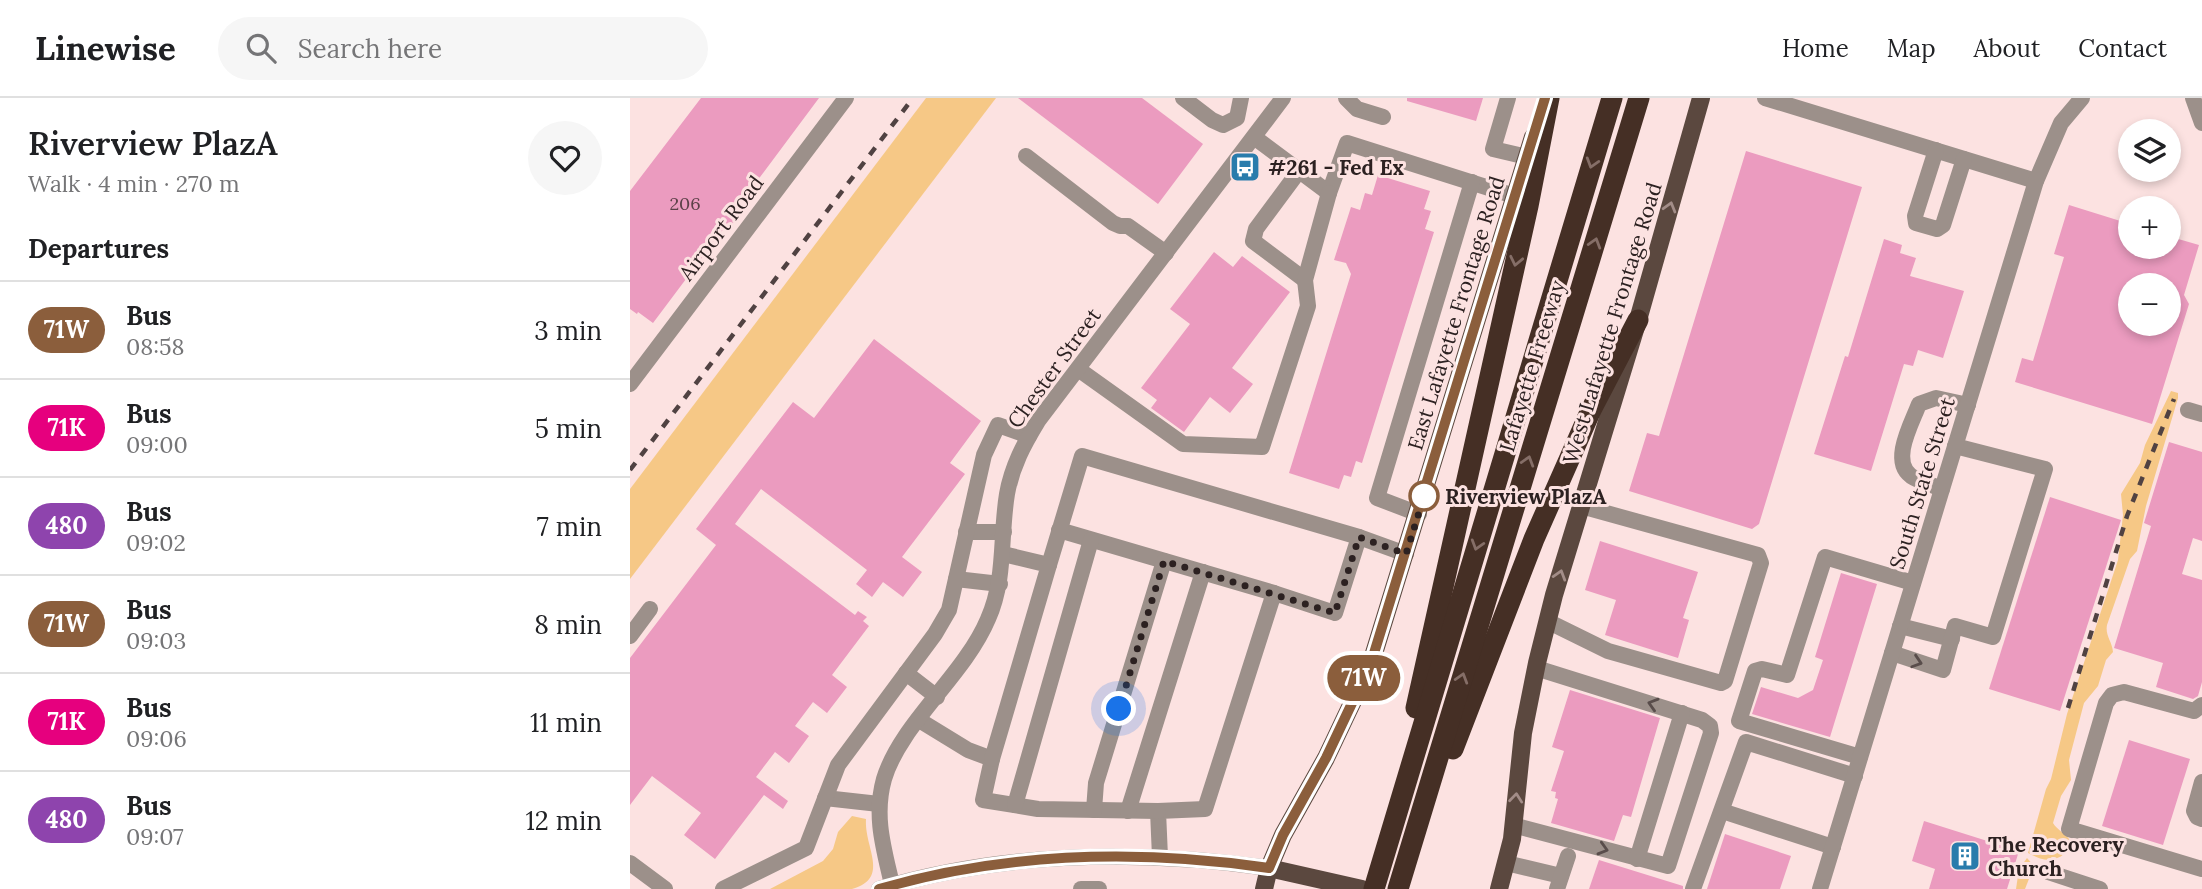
<!DOCTYPE html>
<meta charset="utf-8">
<style>
body{margin:0;font-family:Lora,serif;background:#f6f6f6;color:#202124;height:100vh;display:flex;flex-direction:column;font-size:26px;white-space:nowrap}
*{box-sizing:border-box;margin:0}
p{font-size:23px;color:#757577}
.icon{flex:none;width:38px;height:38px;fill:none;stroke:currentColor;stroke-width:2;stroke-linecap:round;stroke-linejoin:round}
.map{position:relative;flex:1;overflow:hidden}
.sheet{display:flex;flex-direction:column;background:#fff;width:630px}
.sheet>*{flex:none}
.badge{padding:0 14px;border-radius:23px;font-size:24px;line-height:46px}
.controls{position:absolute;left:1488px;top:21px;display:grid;gap:14px}
.controls a{display:grid;place-items:center;width:63px;height:63px;border-radius:50%;background:#fff;box-shadow:0 4px 10px #0003;font-size:35px}
.you{position:absolute;width:35px;height:35px;margin:-18px;border:5px solid #fff;border-radius:50%;background:#1a73e8;box-shadow:0 0 0 10px #1a73e833}
.map>.badge{position:absolute;translate:-50% -50%;box-shadow:0 0 0 4px #fff}
h2{padding:0 28px;font-size:26px;line-height:63px}
.round{display:grid;place-items:center;flex:none;width:74px;height:74px;border-radius:37px;background:#f6f6f6}
.overview{display:flex;align-items:center;justify-content:space-between;height:119px;padding:0 28px}
h1{font-size:33px;font-weight:600;line-height:52px}
ul{padding:0;list-style:none}
li{display:flex;align-items:center;gap:21px;height:98px;padding:0 28px;border-top:2px solid #e0e0e0}
li div{flex:1}
li b{display:block;font-size:26px}
li em{font-style:normal}
li .badge{min-width:77px;font-weight:700;text-align:center}
header{display:flex;align-items:center;gap:42px;box-sizing:border-box;height:98px;padding:0 35px;background:#fff;border-bottom:2px solid #e0e0e0}
header strong{font-size:33px}
nav{display:flex;gap:38px;margin-inline-start:auto;font-size:24px}
.search{width:490px;height:63px;background:#f6f6f6;display:flex;align-items:center;gap:18px;box-sizing:border-box;padding:0 24px;border-radius:38px;color:#757577;font-size:26px}
main{display:flex;flex:1;min-height:0}
.map>svg:first-child{display:block}
.green{fill:#f6c886}
.building{fill:#eb9bbf;fill-rule:evenodd}
.lines{fill:none;stroke-linecap:round;stroke-linejoin:round}
.minor{stroke:#9c908a;stroke-width:16}
.major{stroke:#5b483f;stroke-width:18}
.highway{stroke:#452f25;stroke-width:21}
.rail{stroke:#504242;stroke-width:4.5;stroke-dasharray:9 9;stroke-linecap:butt}
.oneway{stroke:#856e67}
.oneway2{stroke:#a38d88}
.oneway3{stroke:#594d4b}
.line-casing{stroke:#fff;stroke-width:16}
.line{stroke:#8b5e3c;stroke-width:10}
.walk{stroke:#2c2121;stroke-width:7;stroke-dasharray:0 12.6}
.stop-dot{fill:#fff;stroke:#8b5e3c;stroke-width:3.5}
.labels{text-anchor:middle;dominant-baseline:central;stroke-width:6;stroke-linejoin:round;paint-order:stroke}
.number-label{font-size:18px;fill:#5c4048}
.poi-label{font-size:21px;font-weight:bold;fill:#2c2121;stroke:#fce2e1;text-anchor:start}
.street-label{font-size:21px;fill:#2c2121;stroke:#fce2e1}
.stop-label{font-size:21px;font-weight:bold;fill:#2c2121;stroke:#fce2e1;text-anchor:start}
</style>
<header>
<strong>Linewise</strong>
<div class="search"><svg class="icon" aria-label="search" viewBox="0 0 24 24"><circle cx="10" cy="10" r="6"/><path d="M15 15l6 6"/></svg>Search here</div>
<nav><a>Home</a><a>Map</a><a>About</a><a>Contact</a></nav>
</header>
<main>
<section class="sheet">
<div class="overview"><div><h1>Riverview PlazA</h1><p>Walk · 4 min · 270 m</p></div><a class="round"><svg class="icon" aria-label="heart" viewBox="0 0 24 24"><path d="M12 20l-8-8c-3-5 5-10 8-4 3-6 11-1 8 4z"/></svg></a></div>
<h2>Departures</h2>
<ul>
<li><span class="badge" style="background:#8b5e3c;color:#fff">71W</span><div><b>Bus</b><p>08:58</p></div><em>3 min</em></li>
<li><span class="badge" style="background:#e6007e;color:#fff">71K</span><div><b>Bus</b><p>09:00</p></div><em>5 min</em></li>
<li><span class="badge" style="background:#8e44ad;color:#fff">480</span><div><b>Bus</b><p>09:02</p></div><em>7 min</em></li>
<li><span class="badge" style="background:#8b5e3c;color:#fff">71W</span><div><b>Bus</b><p>09:03</p></div><em>8 min</em></li>
<li><span class="badge" style="background:#e6007e;color:#fff">71K</span><div><b>Bus</b><p>09:06</p></div><em>11 min</em></li>
<li><span class="badge" style="background:#8e44ad;color:#fff">480</span><div><b>Bus</b><p>09:07</p></div><em>12 min</em></li>
</ul>
</section>
<div class="map">
<svg width="1572" height="791" viewBox="0 0 1572 791">
<rect width="100%" height="100%" fill="#fce2e1"/>
<g class="green">
<polygon points="296,0 366,0 0,481 0,391"/>
<path d="M1541,293L1548,295V300L1516,408L1507,453L1500,461L1477,527C1475,538 1482,543 1483,554L1476,562L1468,588L1454,605L1439,662L1441,682L1431,698L1423,725C1427,732 1435,735 1439,741C1444,753 1428,762 1419,762C1411,762 1404,758 1398,755L1416,691L1421,681L1437,616L1488,462L1493,417L1491,396L1510,365L1515,347Z"/>
<path d="M222,718L236,721C234,750 261,780 222,791H140L193,763L203,751L208,734Z"/>
<polygon points="1397,760 1404,768 1395,791 1386,791 1389,771"/>
</g>
<g class="building">
<polygon points="71,0 189,0 101,118 106,121 98,132 95,129 23,225 8,214 7,216 0,211 0,93"/>
<polygon points="388,0 512,0 573,46 528,106"/>
<polygon points="777,0 853,0 846,23 777,3"/>
<polygon points="1116,53 1232,89 1129,426 1122,431 999,393 1017,335 1029,338"/>
<polygon points="748,77 800,93 794,111 801,113 795,131 804,134 732,365 726,363 721,379 714,377 709,391 659,375 721,176 716,165 704,162 721,109 730,112 735,95 742,97"/>
<path d="M1439,107L1500,126V149H1538V138L1569,147L1554,197L1559,206L1522,326L1385,284L1392,260L1403,263L1434,159L1424,156ZM1500,187H1538V226H1500Z"/>
<polygon points="1254,141 1272,147 1270,155 1286,160 1280,178 1334,193 1313,260 1288,252 1283,268 1274,266 1241,373 1184,356 1215,258 1218,259"/>
<polygon points="584,154 603,169 612,158 660,194 602,270 623,286 600,315 580,299 554,334 521,310 527,302 511,290 560,226 540,211"/>
<polygon points="244,241 351,323 320,365 335,376 272,459 292,474 273,499 253,484 242,499 226,486 237,472 131,391 105,426 225,517 228,513 237,519 233,523 239,528 202,577 217,589 197,615 183,604 165,628 179,638 159,665 145,654 126,679 158,703 153,711 134,697 85,761 54,737 71,715 22,678 0,707 0,560 86,447 66,431 163,304 184,320"/>
<polygon points="1539,344 1572,354 1572,443 1563,440 1552,476 1572,482 1572,584 1568,598 1563,601 1526,589 1533,565 1484,550 1521,428 1514,425"/>
<polygon points="1420,399 1491,422 1430,613 1359,591"/>
<polygon points="970,443 1068,474 1053,520 1059,522 1048,560 975,537 986,502 955,492"/>
<polygon points="1211,475 1247,486 1200,639 1122,616 1131,589 1168,600 1183,592 1193,562 1185,559"/>
<polygon points="940,592 1030,620 1001,719 993,717 984,743 921,725 928,701 925,700 926,694 921,693 934,653 922,649"/>
<polygon points="1499,642 1560,661 1533,747 1472,728"/>
<polygon points="1294,723 1389,753 1377,791 1299,791 1305,771 1282,763"/>
<polygon points="1095,736 1161,758 1150,791 1077,791"/>
<polygon points="969,762 1053,788 1053,791 959,791"/>
</g>
<g class="lines">
<g class="minor">
<polyline points="553,0 582,22 593,27 607,20 611,0"/>
<polyline points="716,0 727,11 753,19"/>
<polyline points="878,0 863,51 897,59"/>
<polyline points="1135,0 1406,83"/>
<polyline points="1563,0 1572,25"/>
<polyline points="624,39 699,95 717,45 894,101"/>
<polyline points="1306,52 1285,118 1286,125 1307,131 1313,127 1334,61"/>
<polyline points="396,58 483,125 490,128 498,128 536,155"/>
<polyline points="669,73 626,131 623,143 675,182"/>
<polyline points="448,271 553,346 632,349 678,208 675,182 699,95"/>
<polyline points="0,286 216,0"/>
<polyline points="1558,312 1572,316"/>
<path d="M1312,391C1303,387 1290,384 1281,378C1260,363 1282,325 1289,306L1306,300L1338,307"/>
<polyline points="789,416 747,400 842,84"/>
<polyline points="429,432 644,495"/>
<polyline points="336,434 374,434"/>
<polyline points="729,439 776,456"/>
<polyline points="419,467 452,358 729,439 705,515 644,495 575,711 528,713 530,759"/>
<polyline points="326,481 370,486"/>
<polyline points="917,523 978,553 1091,585 1095,583 1131,465 1128,457 951,408"/>
<polyline points="1270,528 1322,541"/>
<polyline points="0,538 20,511"/>
<polyline points="1262,555 1313,572 1325,528 1363,539 1415,371 1325,348"/>
<polyline points="276,575 307,599"/>
<polyline points="1572,607 1564,613 1494,594 1482,597 1476,605 1439,731 1572,771"/>
<polyline points="289,622 338,652 362,661 353,702 408,711 528,713"/>
<polyline points="1230,659 1109,623 1125,573 1132,571 1157,577 1195,459 1283,485"/>
<polyline points="362,661 419,467 373,456"/>
<polyline points="1572,684 1564,713 1567,719 1572,721"/>
<polyline points="195,700 249,706"/>
<polyline points="385,707 461,442"/>
<polyline points="464,712 466,685 534,463"/>
<polyline points="498,713 573,474"/>
<polyline points="1092,713 1203,749"/>
<polyline points="883,727 1038,768 1081,635 1080,628 1072,622 906,570"/>
<polyline points="1007,761 1052,615"/>
<polyline points="0,765 35,791"/>
<polyline points="876,765 931,778"/>
<polyline points="1418,774 1470,791"/>
<polyline points="93,791 176,750 208,667 305,536 319,512 354,357 368,327 399,338"/>
<path d="M249,791C376,753 509,752 639,770"/>
<path d="M263,791C255,754 243,720 254,681C271,625 334,578 358,521C376,481 370,438 377,396C382,368 394,346 408,323L653,0"/>
<polyline points="451,791 469,791"/>
<polyline points="927,791 938,758"/>
<polyline points="1063,791 1116,644 1225,678"/>
<polyline points="1190,791 1406,83 1431,25 1452,0"/>
</g>
<g class="major">
<polyline points="639,770 732,791"/>
<polyline points="634,791 639,770 653,737 696,660 741,565 903,39"/>
<polyline points="869,791 882,741 893,635 907,565 924,497 1008,222 1071,0"/>
</g>
<g class="highway">
<polyline points="786,610 898,108 919,0"/>
<polyline points="823,651 904,441 961,312 1008,222"/>
<polyline points="744,791 982,0"/>
<polyline points="768,791 1009,0"/>
</g>
<g class="rail">
<polyline points="0,372 283,0"/>
<polyline points="1438,610 1497,418 1544,301"/>
</g>
</g>
<defs><path id="oneway-chevron" d="M-2-3.5L2.5 0L-2 3.5" fill="none" stroke-width="1.6" stroke-linecap="round" stroke-linejoin="round" transform="scale(1.75)"/></defs>
<g class="oneway">
<use href="#oneway-chevron" transform="translate(962 65) rotate(107)"/>
<use href="#oneway-chevron" transform="translate(965 145) rotate(-73)"/>
<use href="#oneway-chevron" transform="translate(886 163) rotate(102)"/>
<use href="#oneway-chevron" transform="translate(898 363) rotate(-73)"/>
<use href="#oneway-chevron" transform="translate(847 447) rotate(107)"/>
<use href="#oneway-chevron" transform="translate(832 580) rotate(-73)"/>
</g>
<g class="oneway2">
<use href="#oneway-chevron" transform="translate(1040 109) rotate(-74)"/>
<use href="#oneway-chevron" transform="translate(930 477) rotate(-73)"/>
<use href="#oneway-chevron" transform="translate(886 700) rotate(-84)"/>
</g>
<g class="oneway3">
<use href="#oneway-chevron" transform="translate(1287 564) rotate(18)"/>
<use href="#oneway-chevron" transform="translate(1023 606) rotate(-163)"/>
<use href="#oneway-chevron" transform="translate(973 751) rotate(16)"/>
</g>
<g class="lines">
<g class="line-casing">
<path id="line" d="M249,791C377,754 508,751 639,770L653,737L696,660L741,565L915,0"/>
</g>
<use href="#line" class="line"/>
<polyline class="walk" points="489,611 534,463 705,515 729,439 776,456 797,389 794,398"/>
</g>
<defs>
<g id="bus-square" transform="scale(1.575)"><rect x="-9" y="-9" width="18" height="18" rx="4" fill="#297cac" stroke="#fce2e1"/><path d="M-5-6H5V4H4V6H2V4H-2V6H-4V4H-5ZM-3.5-4V0h7V-4ZM-3.5 1.2v1.5H-2V1.2ZM2 1.2v1.5H3.5V1.2Z" fill="#fff"/></g>
<g id="building-square" transform="scale(1.575)"><rect x="-9" y="-9" width="18" height="18" rx="4" fill="#297cac" stroke="#fce2e1"/><path d="M-4-6H4V6H1V3H-1V6H-4ZM-2.5-4.3h1.7v1.8h-1.7ZM.8-4.3h1.7v1.8H.8ZM-2.5-1h1.7V.8h-1.7ZM.8-1h1.7V.8H.8Z" fill="#fff"/></g>
</defs>
<g fill-rule="evenodd">
<use href="#bus-square" x="615" y="69"/>
<use href="#building-square" x="1335" y="758"/>
</g>
<circle class="stop-dot" cx="794" cy="398" r="14"/>
<g class="labels">
<g class="number-label">
<text x="55" y="105">206</text>
</g>
<g class="poi-label">
<text x="638" y="69">#261 - Fed Ex</text>
<text x="1358" y="746">The Recovery<tspan x="1358" dy="24">Church</tspan></text>
</g>
<g class="street-label">
<text transform="translate(91 130) rotate(-53)">Airport Road</text>
<text transform="translate(826 215) rotate(-73)">East Lafayette Frontage Road</text>
<text transform="translate(982 225) rotate(-73)">West Lafayette Frontage Road</text>
<text transform="translate(902 268) rotate(-73)">Lafayette Freeway</text>
<text transform="translate(424 270) rotate(-54)">Chester Street</text>
<text transform="translate(1292 385) rotate(-73)">South State Street</text>
</g>
<g class="stop-label">
<text x="815" y="398">Riverview PlazA</text>
</g>
</g>
</svg>
<div class="controls">
<a><svg class="icon" aria-label="layers" viewBox="0 0 24 24"><path d="M12 4l9 5-9 5-9-5zM3 14l9 5 9-5"/></svg></a>
<a>+</a>
<a>−</a>
</div>
<div class="you" style="left:489px;top:611px"></div>
<b class="badge" style="left:734px;top:580px;background:#8b5e3c;color:#fff">71W</b>
</div>
</main>
